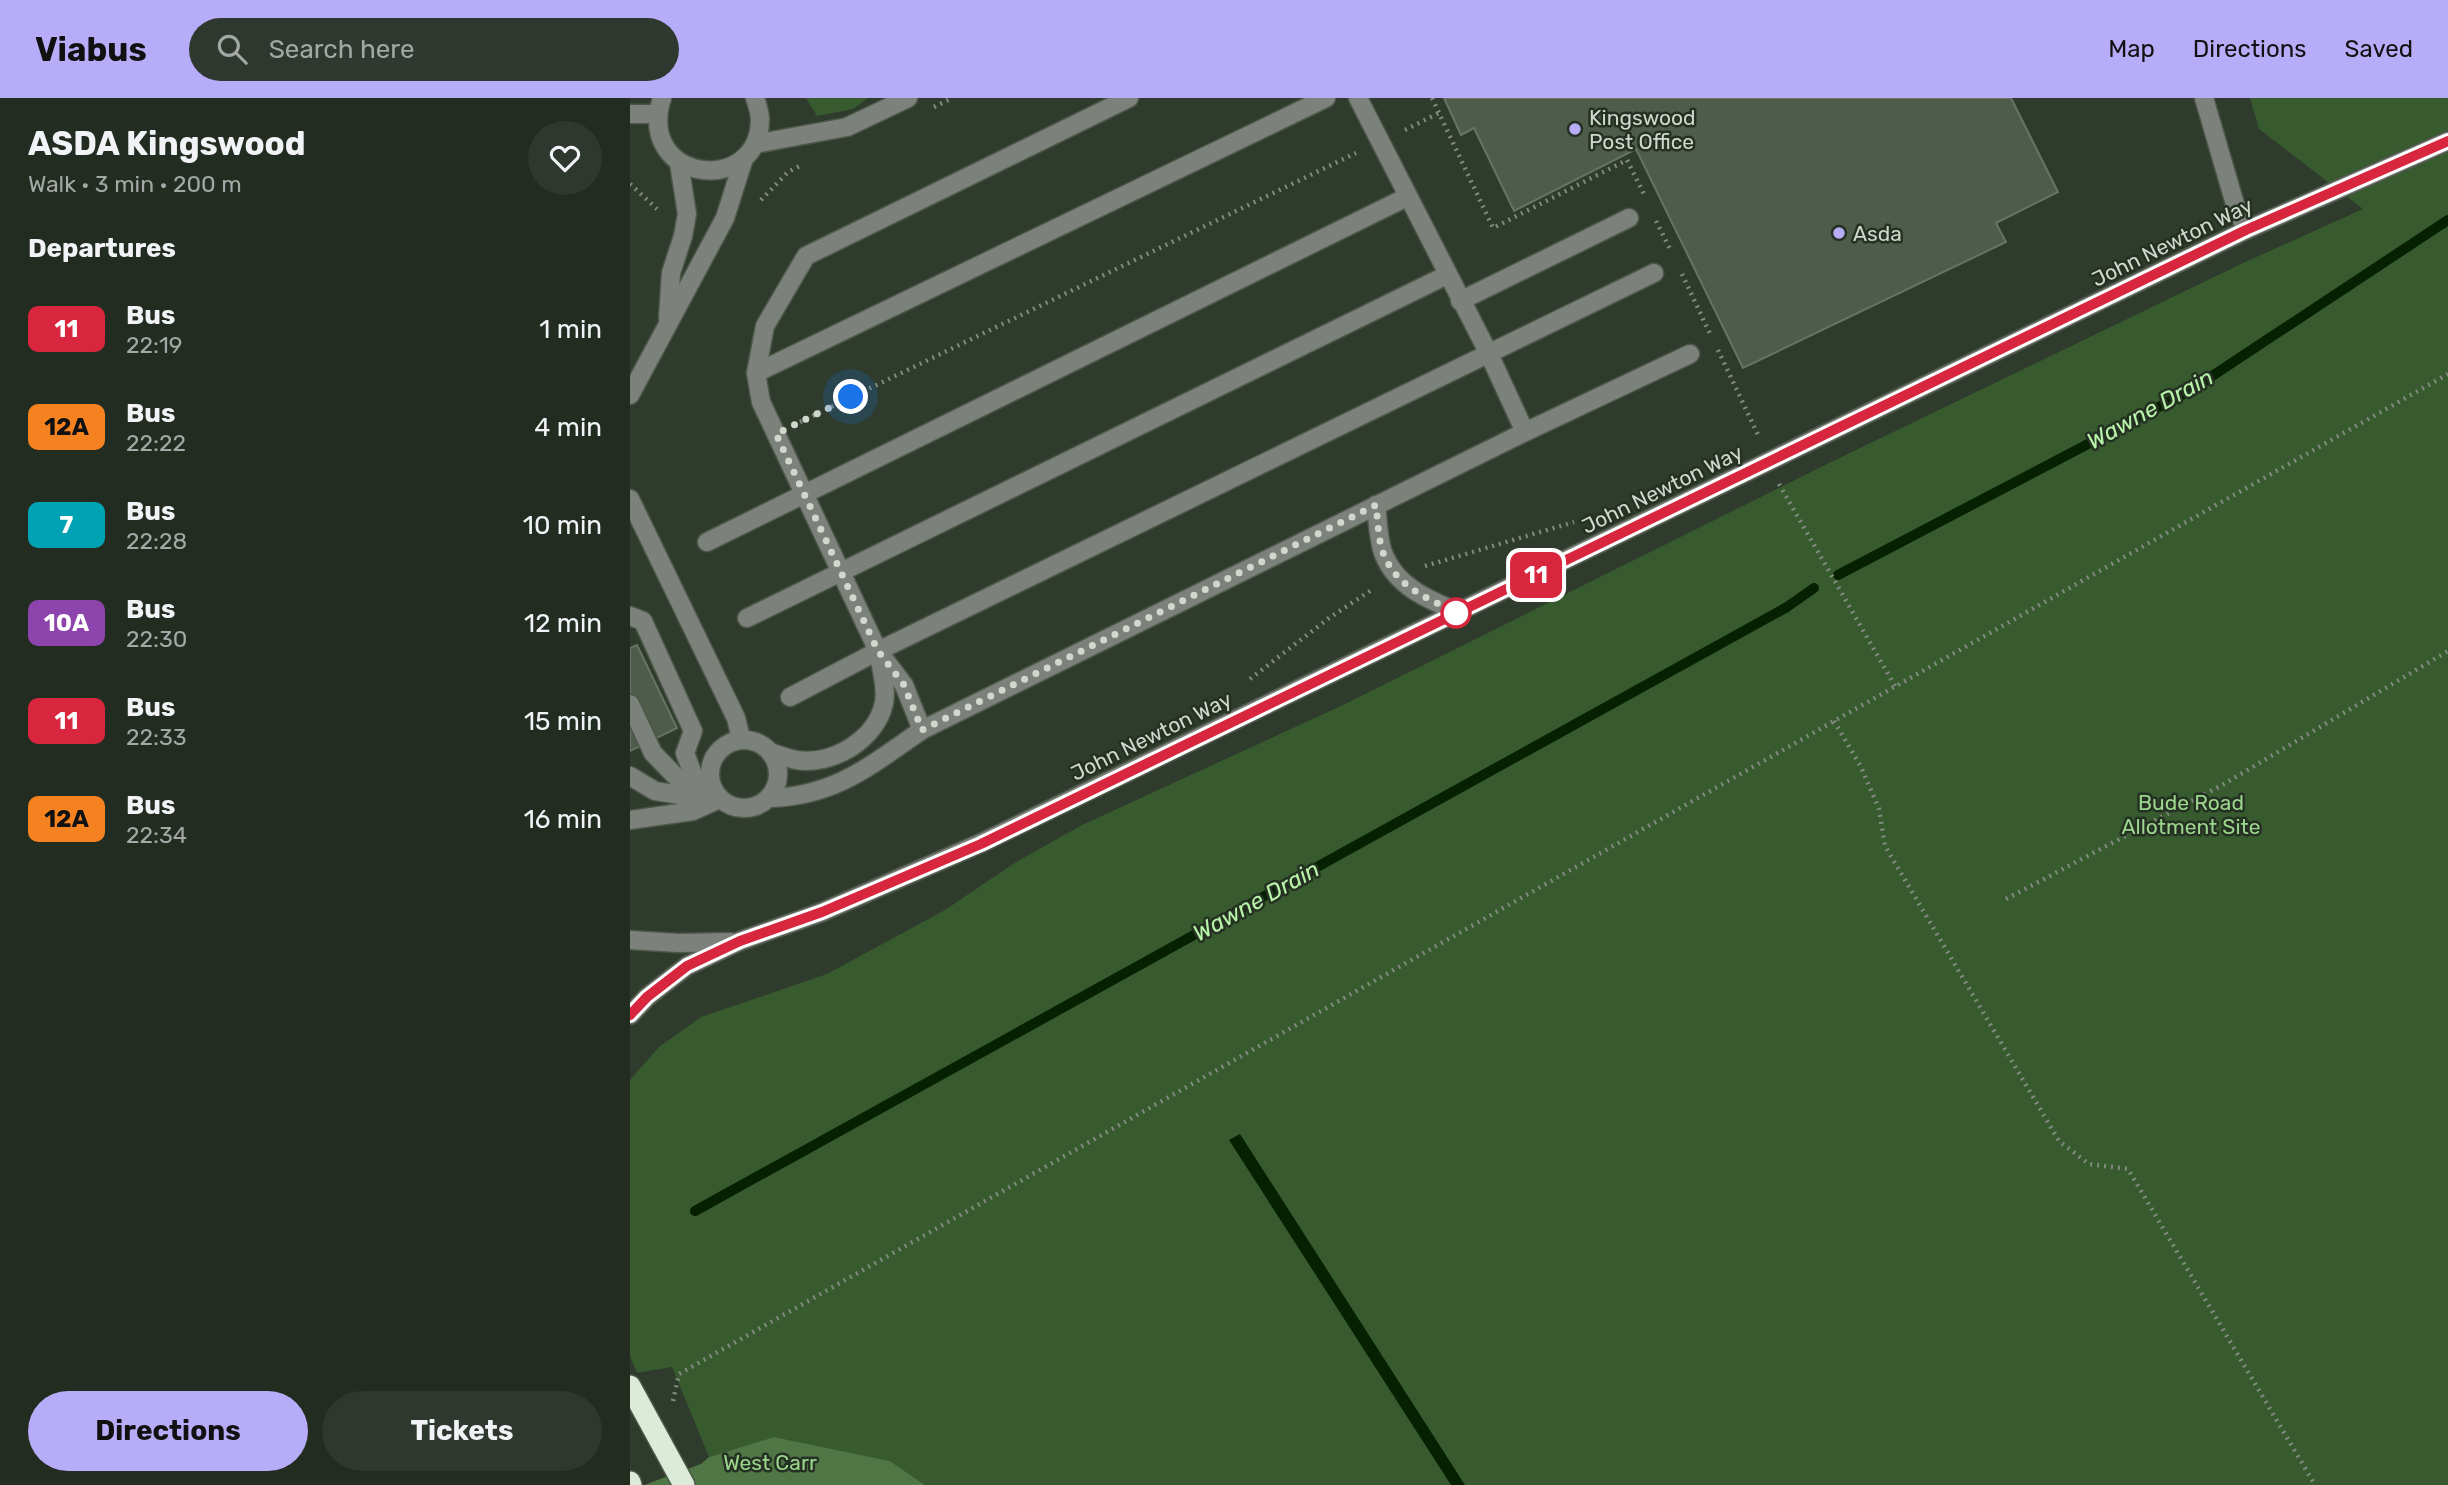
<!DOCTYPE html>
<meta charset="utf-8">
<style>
body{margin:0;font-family:Rubik,sans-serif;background:#2f382e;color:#f1f3f6;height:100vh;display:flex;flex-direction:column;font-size:26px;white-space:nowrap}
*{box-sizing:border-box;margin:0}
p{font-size:23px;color:#a3a7a5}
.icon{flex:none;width:38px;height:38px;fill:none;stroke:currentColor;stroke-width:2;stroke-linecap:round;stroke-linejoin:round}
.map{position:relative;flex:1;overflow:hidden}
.panel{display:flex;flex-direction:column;background:#232c21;width:630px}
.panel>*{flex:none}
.badge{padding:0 14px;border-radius:10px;font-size:24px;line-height:46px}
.you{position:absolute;width:35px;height:35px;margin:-18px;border:5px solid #fff;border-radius:50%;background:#1a73e8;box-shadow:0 0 0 10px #1a73e833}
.map>.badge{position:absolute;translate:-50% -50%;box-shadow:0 0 0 4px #fff}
h2{padding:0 28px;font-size:26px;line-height:63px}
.round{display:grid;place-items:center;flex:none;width:74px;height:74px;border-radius:37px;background:#2f382e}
.head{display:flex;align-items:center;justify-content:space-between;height:119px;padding:0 28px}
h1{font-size:33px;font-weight:700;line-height:52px}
.action{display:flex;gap:14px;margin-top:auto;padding:14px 28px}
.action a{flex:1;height:80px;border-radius:42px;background:#b6acf8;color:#111;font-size:28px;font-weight:700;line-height:80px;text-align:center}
.action a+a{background:#2f382e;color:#f1f3f6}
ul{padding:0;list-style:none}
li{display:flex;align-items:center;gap:21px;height:98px;padding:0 28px}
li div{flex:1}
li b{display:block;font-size:26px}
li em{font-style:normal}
li .badge{min-width:77px;font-weight:700;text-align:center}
header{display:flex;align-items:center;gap:42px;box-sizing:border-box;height:98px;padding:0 35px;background:#b6acf8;color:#111}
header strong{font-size:33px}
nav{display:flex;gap:38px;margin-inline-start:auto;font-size:24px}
.search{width:490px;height:63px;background:#2f382e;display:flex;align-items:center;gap:18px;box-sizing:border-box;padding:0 24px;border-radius:38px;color:#a3a7a5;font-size:26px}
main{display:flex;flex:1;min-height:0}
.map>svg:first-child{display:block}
.green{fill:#375a2e}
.forest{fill:#507646}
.water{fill:#062101}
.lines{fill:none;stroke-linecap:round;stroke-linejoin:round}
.stream{stroke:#062101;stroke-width:10}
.building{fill:#4f5c4c;stroke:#677463;stroke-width:2}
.minor-casing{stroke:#4c5749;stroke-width:21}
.highway-casing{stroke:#4c5749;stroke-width:24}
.path{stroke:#808a7d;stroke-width:4.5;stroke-dasharray:2 5;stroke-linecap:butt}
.minor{stroke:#7c827b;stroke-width:18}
.highway{stroke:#dbebd7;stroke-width:21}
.line-casing{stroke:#fff;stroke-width:16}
.line{stroke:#d7263d;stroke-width:10}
.walk{stroke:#d0d8ce;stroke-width:7;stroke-dasharray:0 12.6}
.poi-dot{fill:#b6acf8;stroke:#253122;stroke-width:2.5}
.stop-dot{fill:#fff;stroke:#d7263d;stroke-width:3.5}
.labels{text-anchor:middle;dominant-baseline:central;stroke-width:5;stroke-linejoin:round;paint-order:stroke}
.poi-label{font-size:21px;fill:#d0d8ce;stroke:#253122;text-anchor:start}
.street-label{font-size:21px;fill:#d0d8ce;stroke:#253122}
.park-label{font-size:21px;fill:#9cd58d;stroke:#253122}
.water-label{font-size:23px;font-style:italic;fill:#b9f4ab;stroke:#253122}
</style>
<header>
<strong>Viabus</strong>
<div class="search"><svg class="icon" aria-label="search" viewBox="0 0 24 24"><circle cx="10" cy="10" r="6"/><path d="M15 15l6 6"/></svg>Search here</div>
<nav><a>Map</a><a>Directions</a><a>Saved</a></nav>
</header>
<main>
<section class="panel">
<div class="head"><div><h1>ASDA Kingswood</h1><p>Walk · 3 min · 200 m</p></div><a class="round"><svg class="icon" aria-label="heart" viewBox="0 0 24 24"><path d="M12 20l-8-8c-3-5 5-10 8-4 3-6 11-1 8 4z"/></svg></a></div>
<h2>Departures</h2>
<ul>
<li><span class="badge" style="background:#d7263d;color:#fff">11</span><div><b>Bus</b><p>22:19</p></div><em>1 min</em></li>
<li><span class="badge" style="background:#f58220;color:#111">12A</span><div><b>Bus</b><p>22:22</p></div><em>4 min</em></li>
<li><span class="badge" style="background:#00a3b4;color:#fff">7</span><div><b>Bus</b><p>22:28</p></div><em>10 min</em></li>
<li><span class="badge" style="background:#8e44ad;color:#fff">10A</span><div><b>Bus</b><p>22:30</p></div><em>12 min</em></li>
<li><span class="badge" style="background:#d7263d;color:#fff">11</span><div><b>Bus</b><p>22:33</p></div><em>15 min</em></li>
<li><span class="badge" style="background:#f58220;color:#111">12A</span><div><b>Bus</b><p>22:34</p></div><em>16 min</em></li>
</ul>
<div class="action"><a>Directions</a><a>Tickets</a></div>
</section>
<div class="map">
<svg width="1818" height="1387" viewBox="0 0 1818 1387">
<rect width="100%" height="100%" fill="#2f3b2c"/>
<g class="green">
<polygon points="176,0 238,0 223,11 187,18"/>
<polygon points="1620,0 1818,0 1818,1387 295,1387 260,1363 144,1339 79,1359 42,1269 7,1275 0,1258 0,982 29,949 71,919 197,876 315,812 386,764 452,727 713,607 1197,366 1613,165 1733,111 1629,31"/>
</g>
<polygon class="forest" points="144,1339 260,1363 295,1387 14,1387 71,1366 79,1359"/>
<polygon class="water" points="610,1036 835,1387 821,1387 599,1042"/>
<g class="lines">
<g class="stream">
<polyline points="1208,477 1561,292 1818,122"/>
<polyline points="65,1113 1157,509 1184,490"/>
</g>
</g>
<g class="building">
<polygon points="814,0 1381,0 1428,94 1366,125 1376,144 1113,270 1006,51 884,113 844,30 831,37"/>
<polygon points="7,547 47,630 0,653 0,550"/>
</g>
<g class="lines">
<g class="minor-casing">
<g id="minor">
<path d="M32,0C5,85 130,99 130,21C130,15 127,6 125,0"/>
<polyline points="1574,0 1605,106 1616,132"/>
<polyline points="0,16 26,16"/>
<polyline points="125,46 217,29 278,0"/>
<polyline points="830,203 999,120"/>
<polyline points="38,220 41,175 53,138 57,116 49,65"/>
<polyline points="126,275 696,0"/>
<polyline points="0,297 95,120 114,60"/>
<polyline points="895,334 1060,256"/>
<polyline points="0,401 106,620 111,641"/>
<path d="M746,407C748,423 748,443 754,457C767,489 799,502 828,514"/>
<polyline points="77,444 777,99"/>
<polyline points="0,518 13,523 63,633 55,655 64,679 83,700"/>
<polyline points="117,520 817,177"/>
<polyline points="160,599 248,553 1024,175"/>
<polyline points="0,606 23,655 55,688 79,700"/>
<polyline points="292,632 274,587 248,553 131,304 126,275 135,228 176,158 499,0"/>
<circle cx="114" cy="676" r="34"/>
<path d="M140,654C148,657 157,660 166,662C202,668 246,642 254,605C257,590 251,571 249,556"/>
<polyline points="0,678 25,693 69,700"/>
<path d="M140,700C206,698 241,667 292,632L895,334L859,256L728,0"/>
<polyline points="0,722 63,713 85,703"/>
<polyline points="0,842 48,845 101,844"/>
<polyline points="0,917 17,899 57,868 110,843 192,814 351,745 1616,132 1818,43"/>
</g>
</g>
<g class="highway-casing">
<g id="highway">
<polyline points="0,1288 54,1387"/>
<polyline points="0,1384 1,1387"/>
</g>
</g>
<g class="path">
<polyline points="802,0 863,130 997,62 1014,96"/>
<polyline points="304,9 322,0"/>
<polyline points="775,32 809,15"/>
<polyline points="0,86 27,111"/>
<polyline points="131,102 158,74 172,67"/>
<polyline points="1026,123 1041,153"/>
<polyline points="1052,176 1081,238"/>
<polyline points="1088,252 1129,339"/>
<polyline points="170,324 726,55"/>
<polyline points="1149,386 1265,588"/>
<polyline points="795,468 944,424"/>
<polyline points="620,581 699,520 743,491"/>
<polyline points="1204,623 1231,669 1249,711 1255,748 1429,1043 1459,1066 1498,1071 1685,1387"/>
<polyline points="1376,801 1594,686 1818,553"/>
<polyline points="43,1303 49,1276 1818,276"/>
</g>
<use href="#minor" class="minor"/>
<use href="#highway" class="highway"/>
</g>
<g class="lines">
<g class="line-casing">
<polyline id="line" points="0,917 17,899 57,868 110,843 192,814 351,746 1616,132 1818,43"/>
</g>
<use href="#line" class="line"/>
<path class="walk" d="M221,299L146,336L248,553L274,587L292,632L746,407C748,423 748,443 754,457C767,489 799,502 828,514L826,515"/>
</g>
<g class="poi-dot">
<circle cx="945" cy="31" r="7"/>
<circle cx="1209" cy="135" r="7"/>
</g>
<circle class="stop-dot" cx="826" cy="515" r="14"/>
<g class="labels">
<g class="poi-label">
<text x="959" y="19">Kingswood<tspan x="959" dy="24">Post Office</tspan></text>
<text x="1223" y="135">Asda</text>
</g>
<g class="street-label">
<text transform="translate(1542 144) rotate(-26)">John Newton Way</text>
<text transform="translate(1032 391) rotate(-26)">John Newton Way</text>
<text transform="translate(521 638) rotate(-26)">John Newton Way</text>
</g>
<g class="park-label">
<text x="1561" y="704">Bude Road<tspan x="1561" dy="24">Allotment Site</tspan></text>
<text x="140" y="1364">West Carr</text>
</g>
<g class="water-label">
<text transform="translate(1520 311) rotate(-29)">Wawne Drain</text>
<text transform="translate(626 803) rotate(-29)">Wawne Drain</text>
</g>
</g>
</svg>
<div class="you" style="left:221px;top:299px"></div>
<b class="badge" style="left:906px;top:477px;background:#d7263d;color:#fff">11</b>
</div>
</main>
